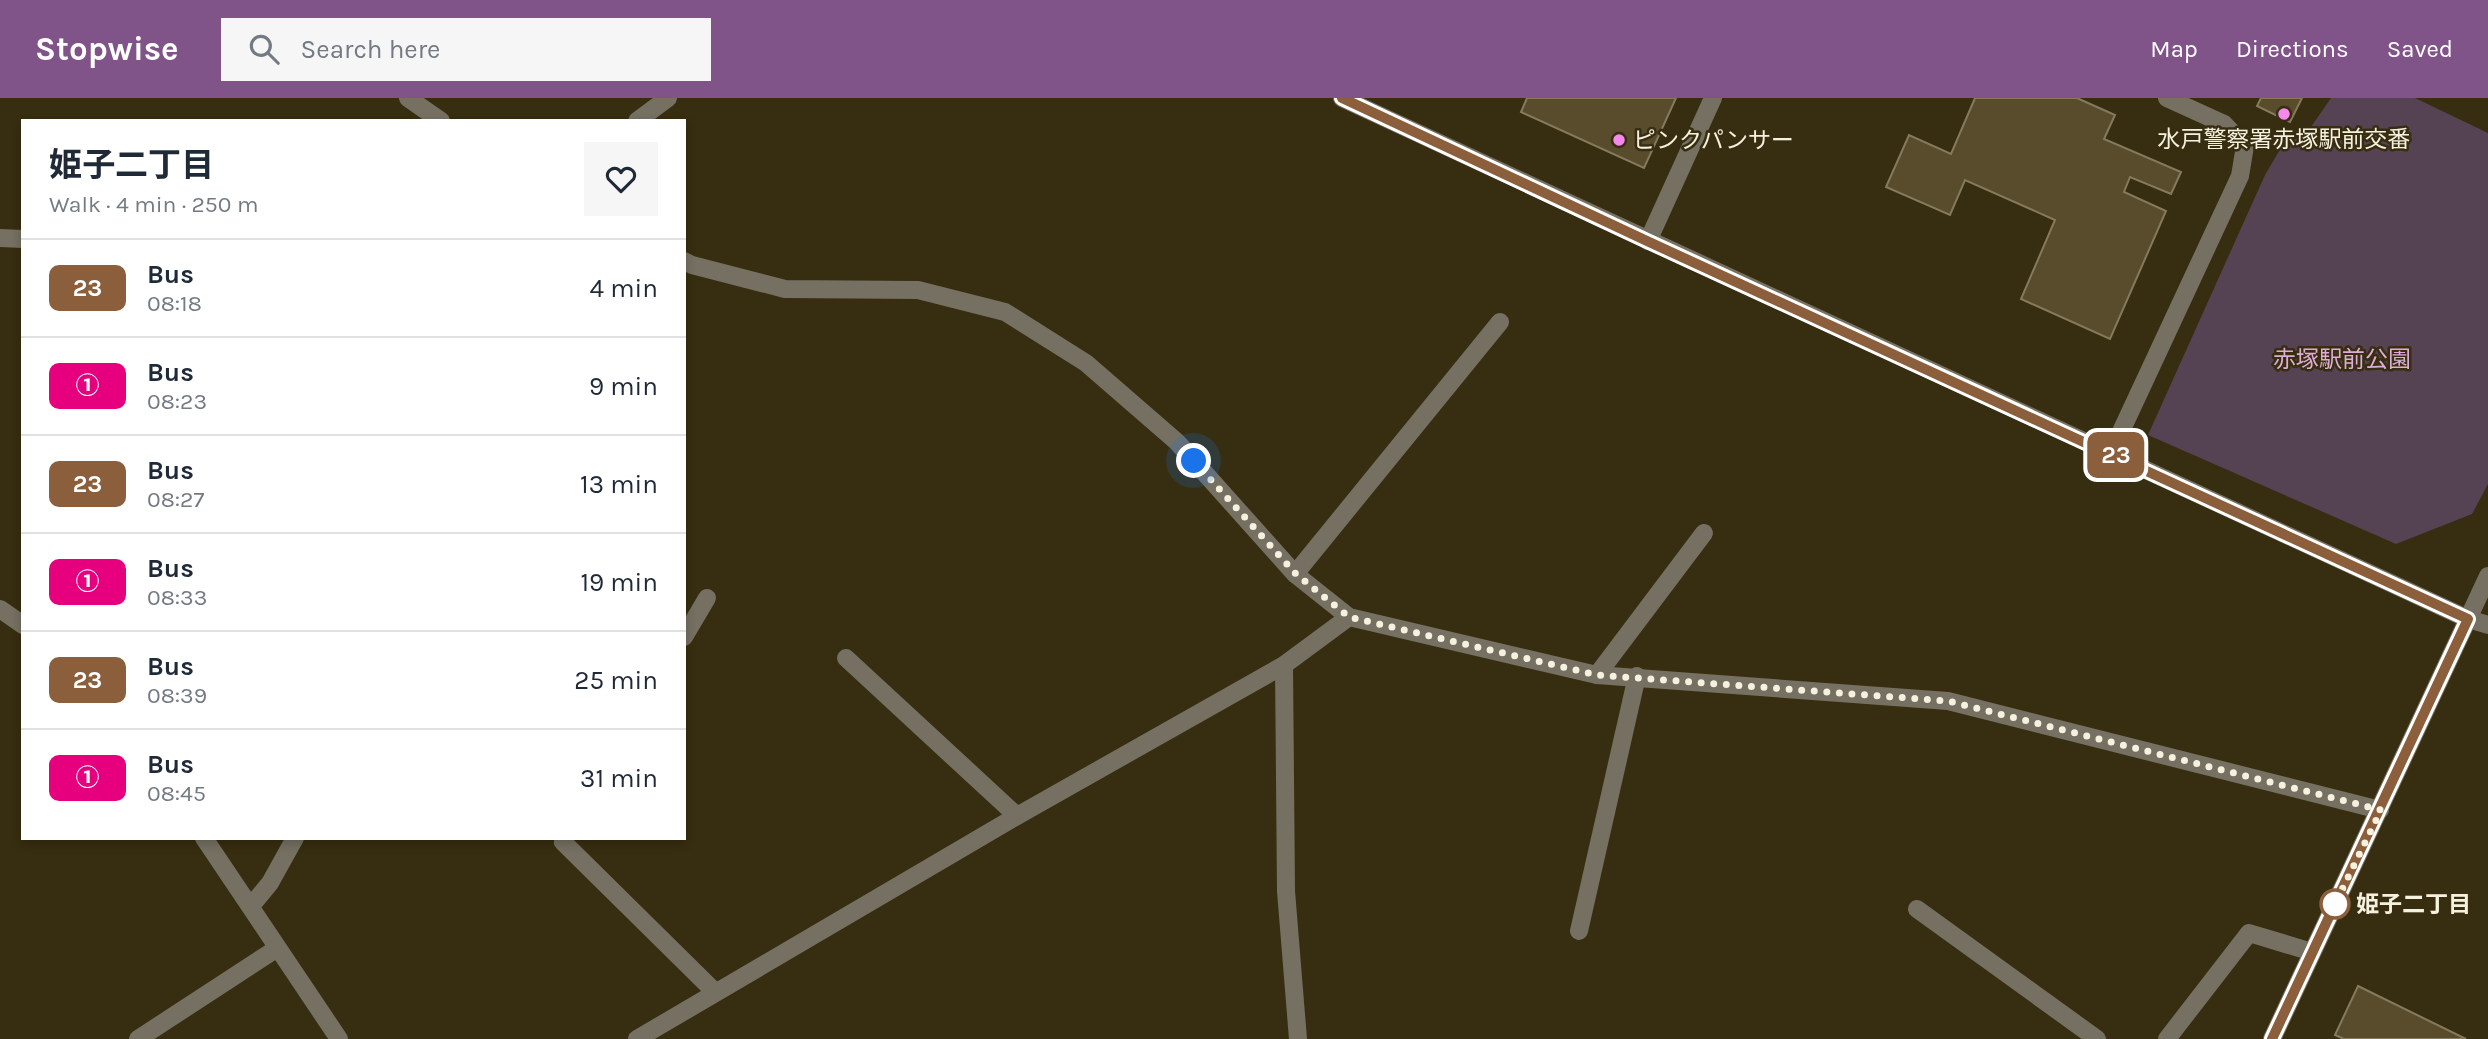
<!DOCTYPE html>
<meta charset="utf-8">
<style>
body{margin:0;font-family:Karla,"Noto Sans JP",sans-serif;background:#f6f6f7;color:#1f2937;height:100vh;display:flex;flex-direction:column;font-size:26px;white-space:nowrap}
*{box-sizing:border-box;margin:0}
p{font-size:23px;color:#747a83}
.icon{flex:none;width:38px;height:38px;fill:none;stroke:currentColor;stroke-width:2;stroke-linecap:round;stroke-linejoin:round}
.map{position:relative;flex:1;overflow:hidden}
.side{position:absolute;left:21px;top:21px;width:665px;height:721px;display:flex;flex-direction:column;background:#fff;border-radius:0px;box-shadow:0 4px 10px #0003}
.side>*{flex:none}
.badge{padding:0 14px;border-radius:10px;font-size:24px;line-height:46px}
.you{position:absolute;width:35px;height:35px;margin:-18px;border:5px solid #fff;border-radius:50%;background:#1a73e8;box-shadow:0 0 0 10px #1a73e833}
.map>.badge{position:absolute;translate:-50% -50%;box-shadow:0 0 0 4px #fff}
.round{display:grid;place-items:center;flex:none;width:74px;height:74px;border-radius:0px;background:#f6f6f7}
.summary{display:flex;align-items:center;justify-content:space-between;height:119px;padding:0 28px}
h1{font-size:33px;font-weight:700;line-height:52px}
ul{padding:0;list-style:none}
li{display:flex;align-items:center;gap:21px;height:98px;padding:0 28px;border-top:2px solid #e0e1e3}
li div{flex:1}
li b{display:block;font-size:26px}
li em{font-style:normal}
li .badge{min-width:77px;font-weight:700;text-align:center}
header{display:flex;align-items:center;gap:42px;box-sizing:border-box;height:98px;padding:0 35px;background:#805489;color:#fff}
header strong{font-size:33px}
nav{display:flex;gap:38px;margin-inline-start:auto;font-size:24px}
.search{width:490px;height:63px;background:#f6f6f7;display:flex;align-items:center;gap:18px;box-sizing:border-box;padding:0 24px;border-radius:0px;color:#747a83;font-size:26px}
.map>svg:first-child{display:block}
.green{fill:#554353}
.building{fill:#584c2c;stroke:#857b5c;stroke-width:2}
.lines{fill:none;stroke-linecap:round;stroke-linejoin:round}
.minor{stroke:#757061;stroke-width:18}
.line-casing{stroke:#fff;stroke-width:16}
.line{stroke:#8b5e3c;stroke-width:10}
.walk{stroke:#f6f0df;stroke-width:7;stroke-dasharray:0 12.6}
.poi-dot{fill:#f688ed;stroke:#372d10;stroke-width:2.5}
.stop-dot{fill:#fff;stroke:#8b5e3c;stroke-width:3.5}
.labels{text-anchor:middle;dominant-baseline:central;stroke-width:5;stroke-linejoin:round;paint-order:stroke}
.poi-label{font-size:23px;fill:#f6f0df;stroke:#372d10}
.park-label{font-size:23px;fill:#ddacd7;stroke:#372d10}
.stop-label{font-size:23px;font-weight:bold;fill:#f6f0df;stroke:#372d10;text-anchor:start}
</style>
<header>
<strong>Stopwise</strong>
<div class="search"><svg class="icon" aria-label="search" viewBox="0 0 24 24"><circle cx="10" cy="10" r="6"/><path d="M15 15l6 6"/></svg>Search here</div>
<nav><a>Map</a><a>Directions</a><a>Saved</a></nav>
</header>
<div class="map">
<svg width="2488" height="941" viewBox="0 0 2488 941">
<rect width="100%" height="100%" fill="#372d10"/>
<polygon class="green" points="2331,0 2415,0 2488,35 2488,386 2472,416 2396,446 2148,337 2265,77 2291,33 2304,39"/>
<g class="building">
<polygon points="1527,0 1676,0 1644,70 1521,14"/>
<polygon points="1975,0 2077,0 2115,17 2104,41 2181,74 2171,96 2130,79 2124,94 2166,113 2110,241 2021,201 2055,122 1965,82 1950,117 1886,89 1909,37 1951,56"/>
<polygon points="2261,0 2302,0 2290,24 2257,8"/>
<polygon points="2358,888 2466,941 2344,941 2335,937"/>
</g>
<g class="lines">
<g class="minor">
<polyline points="408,0 441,23"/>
<polyline points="1342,0 2397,488 2468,521 2488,527"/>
<polyline points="637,23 668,0"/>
<polyline points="0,140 23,141"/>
<polyline points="1648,143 1713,0"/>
<polyline points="684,163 692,167 785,191 918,192 1005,214 1086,265 1177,344 1295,476 1349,519 1597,577 1948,603 2380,712"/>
<polyline points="2111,355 2240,78 2245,48 2224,26 2167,0"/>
<polyline points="1295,476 1500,224"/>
<polyline points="0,511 23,527"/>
<polyline points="684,539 707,500"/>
<polyline points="846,560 1017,718"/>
<polyline points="1284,567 1286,793 1298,941"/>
<polyline points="1597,577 1704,435"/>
<polyline points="204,740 339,941"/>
<polyline points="565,740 563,744 715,894"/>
<polyline points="251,808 270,785 295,740"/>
<polyline points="1917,811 2097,941"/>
<polyline points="1579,833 1637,578"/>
<polyline points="138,941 276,851"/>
<polyline points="637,941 1017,718 1284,567 1349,519"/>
<polyline points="2167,941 2249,835 2312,854"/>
<polyline points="2272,941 2488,478"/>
</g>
</g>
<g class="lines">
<g class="line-casing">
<polyline id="line" points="1342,0 1647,143 2468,521 2272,941"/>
</g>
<use href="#line" class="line"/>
<polyline class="walk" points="1194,363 1296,476 1349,519 1597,577 1948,603 2381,712 2335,806"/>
</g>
<g class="poi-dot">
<circle cx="2284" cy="16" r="7"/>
<circle cx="1619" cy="42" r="7"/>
</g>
<circle class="stop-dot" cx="2335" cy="806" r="14"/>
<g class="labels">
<g class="poi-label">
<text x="2284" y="41">水戸警察署赤塚駅前交番</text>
<text x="1633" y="42" text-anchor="start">ピンクパンサー</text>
</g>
<g class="park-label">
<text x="2342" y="261">赤塚駅前公園</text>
</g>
<g class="stop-label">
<text x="2356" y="806">姫子二丁目</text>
</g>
</g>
</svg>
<div class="you" style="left:1194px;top:363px"></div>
<b class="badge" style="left:2116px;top:357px;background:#8b5e3c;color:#fff">23</b>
<section class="side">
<div class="summary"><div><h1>姫子二丁目</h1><p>Walk · 4 min · 250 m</p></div><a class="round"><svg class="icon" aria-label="heart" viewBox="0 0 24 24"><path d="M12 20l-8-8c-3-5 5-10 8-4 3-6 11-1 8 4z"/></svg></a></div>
<ul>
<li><span class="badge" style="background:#8b5e3c;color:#fff">23</span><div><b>Bus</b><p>08:18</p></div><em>4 min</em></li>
<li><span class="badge" style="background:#e6007e;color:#fff">①</span><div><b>Bus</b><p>08:23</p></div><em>9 min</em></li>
<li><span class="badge" style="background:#8b5e3c;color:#fff">23</span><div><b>Bus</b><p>08:27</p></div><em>13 min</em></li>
<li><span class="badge" style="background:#e6007e;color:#fff">①</span><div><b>Bus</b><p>08:33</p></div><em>19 min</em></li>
<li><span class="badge" style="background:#8b5e3c;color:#fff">23</span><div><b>Bus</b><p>08:39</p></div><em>25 min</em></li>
<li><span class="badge" style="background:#e6007e;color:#fff">①</span><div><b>Bus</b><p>08:45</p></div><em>31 min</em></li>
</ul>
</section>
</div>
